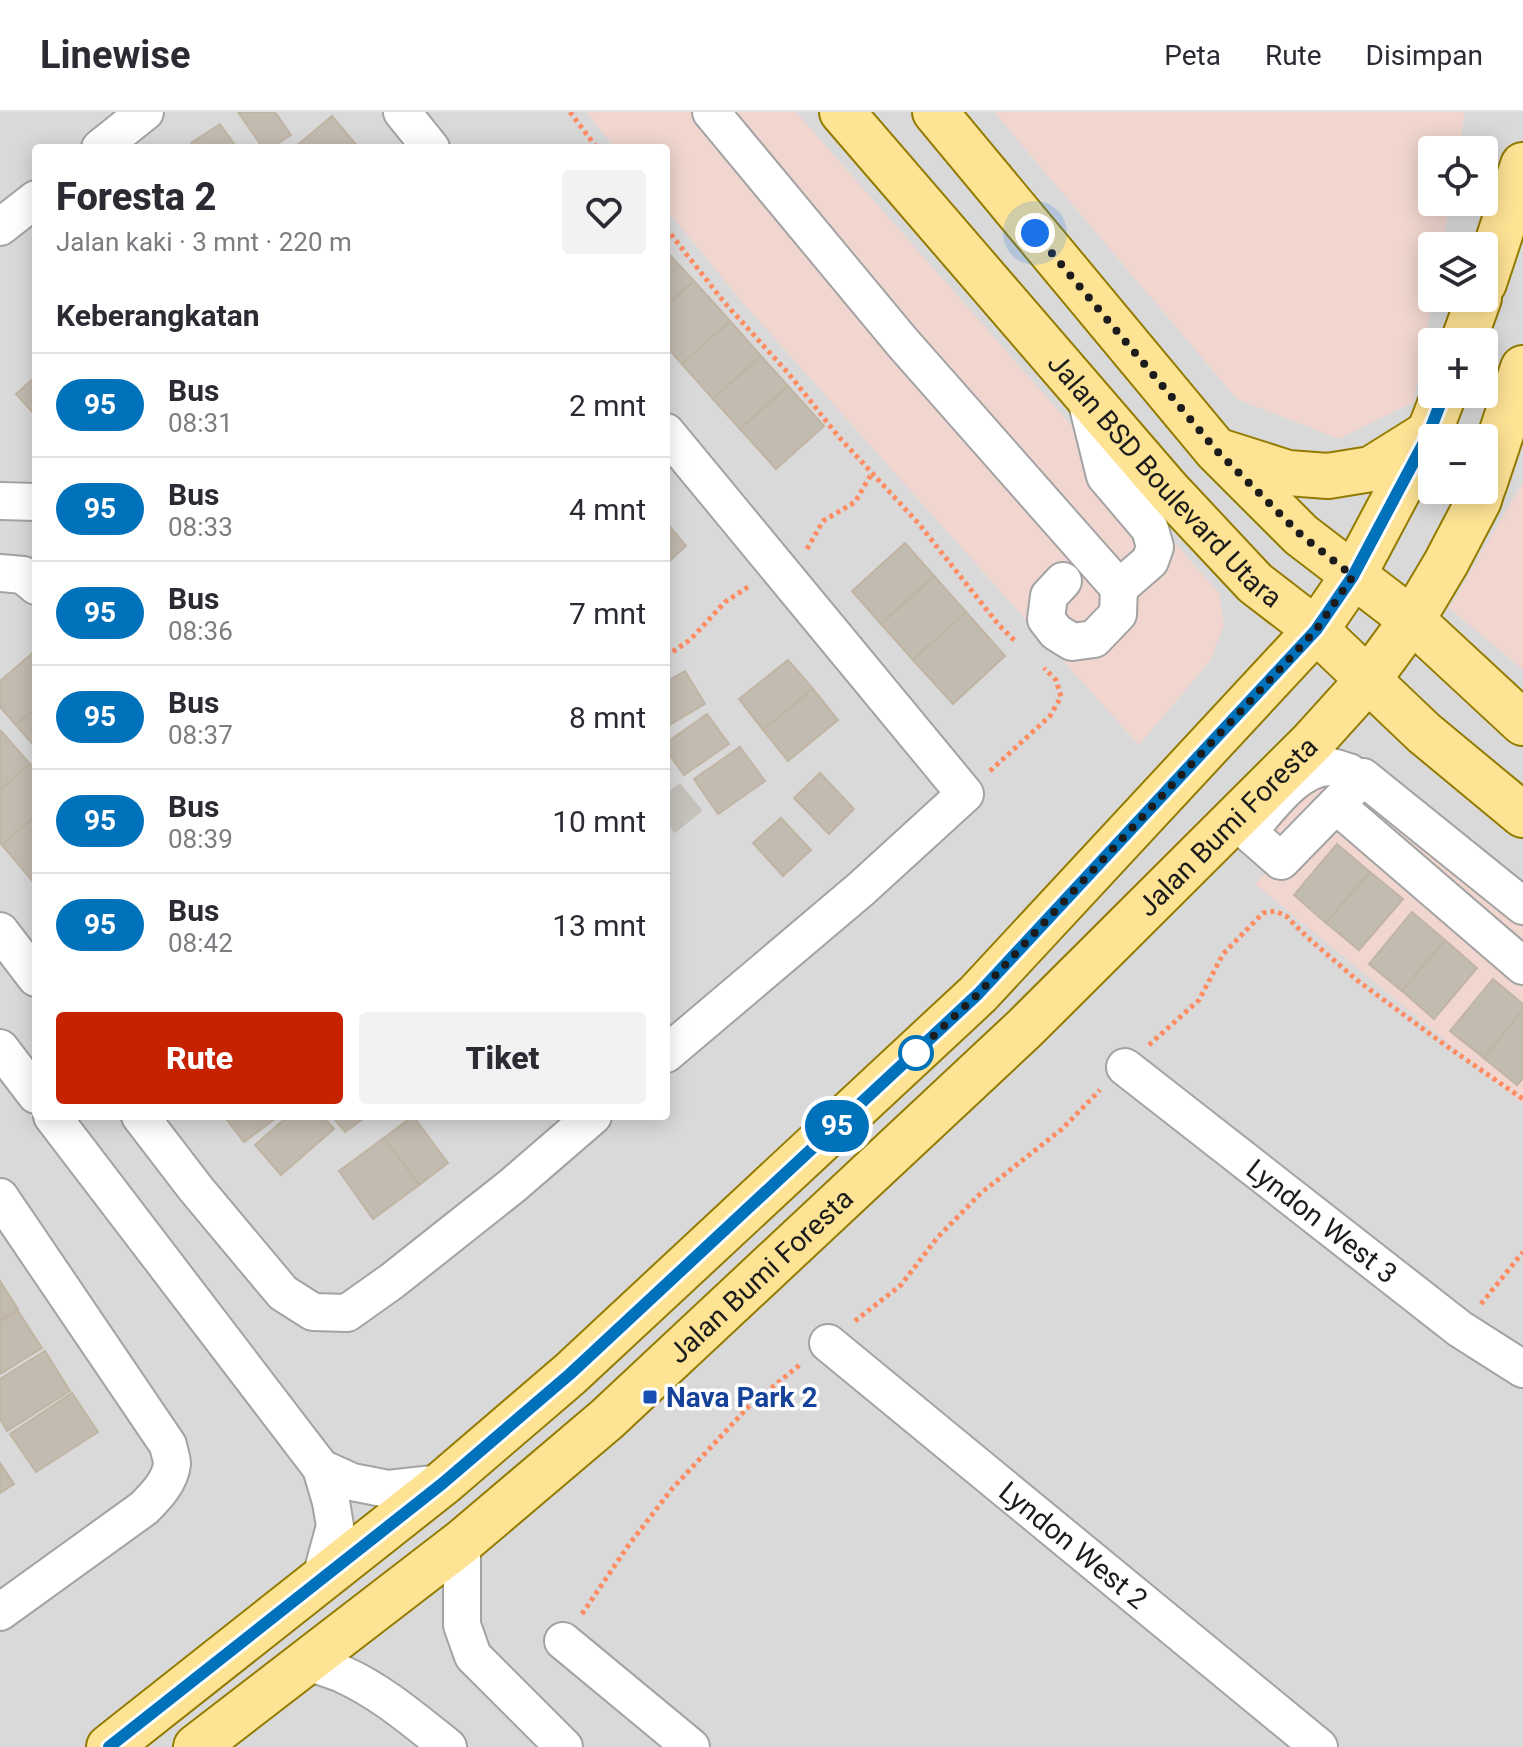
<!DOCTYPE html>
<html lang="id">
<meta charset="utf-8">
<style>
body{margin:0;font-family:Roboto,sans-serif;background:#f2f2f3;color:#2b2b33;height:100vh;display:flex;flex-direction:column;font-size:30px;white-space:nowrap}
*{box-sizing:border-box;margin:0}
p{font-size:26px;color:#7c7c81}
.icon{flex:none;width:44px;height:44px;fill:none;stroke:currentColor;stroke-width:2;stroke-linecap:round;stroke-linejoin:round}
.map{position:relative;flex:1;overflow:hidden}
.sheet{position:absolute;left:32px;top:32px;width:638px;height:976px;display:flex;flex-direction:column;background:#fff;border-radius:8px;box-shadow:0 4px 20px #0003}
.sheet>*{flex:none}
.badge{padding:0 16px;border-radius:26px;font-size:28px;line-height:52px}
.fabs{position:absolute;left:1418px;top:24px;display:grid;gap:16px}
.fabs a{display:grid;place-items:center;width:80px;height:80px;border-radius:8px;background:#fff;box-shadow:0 4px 20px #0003;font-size:40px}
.you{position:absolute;width:40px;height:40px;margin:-20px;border:6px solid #fff;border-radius:50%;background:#1a73e8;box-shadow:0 0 0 12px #1a73e833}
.map>.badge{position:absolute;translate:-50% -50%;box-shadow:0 0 0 4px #fff}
h2{padding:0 24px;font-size:30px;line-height:72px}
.round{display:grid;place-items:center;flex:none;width:84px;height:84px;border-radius:8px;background:#f2f2f3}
.headline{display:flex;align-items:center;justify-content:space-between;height:136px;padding:0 24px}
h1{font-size:38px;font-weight:800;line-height:60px}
.primary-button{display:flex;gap:16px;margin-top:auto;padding:16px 24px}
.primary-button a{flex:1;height:92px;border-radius:8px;background:#c72200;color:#fff;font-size:32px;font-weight:800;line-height:92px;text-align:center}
.primary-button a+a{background:#f2f2f3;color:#2b2b33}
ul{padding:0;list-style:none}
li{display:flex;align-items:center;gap:24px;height:104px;padding:0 24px;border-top:2px solid #e1e1e2}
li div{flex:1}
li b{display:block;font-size:30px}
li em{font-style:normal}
li .badge{min-width:88px;font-weight:700;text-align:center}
header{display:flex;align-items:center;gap:48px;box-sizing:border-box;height:112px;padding:0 40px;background:#fff;border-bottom:2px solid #e1e1e2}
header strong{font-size:38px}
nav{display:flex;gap:44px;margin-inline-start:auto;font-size:28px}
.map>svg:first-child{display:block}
.residential{fill:#dad9d9;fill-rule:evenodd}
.commercial{fill:#f0d6cf}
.building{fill:#c2bbb0;stroke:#c0b4a3;stroke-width:2}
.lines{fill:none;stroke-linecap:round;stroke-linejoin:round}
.minor-tunnel{stroke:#c4c2ba;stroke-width:36;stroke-dasharray:36 18;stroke-linecap:butt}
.minor-casing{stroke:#a3a3a3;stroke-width:40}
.major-casing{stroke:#937b00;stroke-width:48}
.path{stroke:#fe8c62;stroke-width:5;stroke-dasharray:4 4;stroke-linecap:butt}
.minor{stroke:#fff;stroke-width:36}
.major{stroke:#fee395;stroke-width:44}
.line-casing{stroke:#fff;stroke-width:18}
.line{stroke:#0072bc;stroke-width:12}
.walk{stroke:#1c1c1c;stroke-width:8;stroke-dasharray:0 14.4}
.stop-dot{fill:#fff;stroke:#0072bc;stroke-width:4}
.transit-dot{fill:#1a4fb4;stroke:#fff;stroke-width:3}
.labels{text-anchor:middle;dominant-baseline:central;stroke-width:7;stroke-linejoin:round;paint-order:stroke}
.street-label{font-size:28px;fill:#1c1c1c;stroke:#fff}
.transit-label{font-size:28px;font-weight:bold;fill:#164399;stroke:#fff;text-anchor:start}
</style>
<header>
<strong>Linewise</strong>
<nav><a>Peta</a><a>Rute</a><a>Disimpan</a></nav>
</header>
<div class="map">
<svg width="1523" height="1635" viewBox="0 0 1523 1635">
<rect width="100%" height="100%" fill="#eeece1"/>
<path class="residential" d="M0,0H1523V1635H0ZM36,36H666V1004H36ZM1432,38H1484V90H1432ZM1432,134H1484V186H1432ZM1432,230H1484V282H1432ZM1432,326H1484V378H1432Z"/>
<g class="commercial">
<polygon points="586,0 796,0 1219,481 1224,513 1210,549 1139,633 994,472 743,191 666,97 666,36 615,36"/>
<polygon points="994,0 1465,0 1459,38 1432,38 1432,90 1450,90 1442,134 1432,134 1432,186 1414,290 1339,327 1237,287"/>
<polygon points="1523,370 1523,558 1449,496"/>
<polygon points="1319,649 1523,773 1523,992 1255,772 1269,757 1235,726"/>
</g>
<g class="building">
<polygon points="238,0 275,0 291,23 271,36 263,36"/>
<polygon points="332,4 359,36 294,36"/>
<polygon points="220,12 237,36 195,36 191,31"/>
<polygon points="667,140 694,169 666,194 666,141"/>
<polygon points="694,169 730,209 682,252 666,234 666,194"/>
<polygon points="730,209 761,244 713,287 682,252"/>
<polygon points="761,244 788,274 740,317 713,287"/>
<polygon points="36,264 36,304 16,282"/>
<polygon points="788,274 824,314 776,357 740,317"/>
<polygon points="666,410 686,434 666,452"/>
<polygon points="905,431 934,464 881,512 852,479"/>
<polygon points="934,464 966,500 913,548 881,512"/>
<polygon points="966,500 1005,544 953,592 913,548"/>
<polygon points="36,538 36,596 16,613 0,595 0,569"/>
<polygon points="788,548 813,577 763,618 739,587"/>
<polygon points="685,559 705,592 666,615 666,570"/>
<polygon points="813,577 838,608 788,649 763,618"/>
<polygon points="36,596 36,636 16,613"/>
<polygon points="707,602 729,632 684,663 666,638 666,631"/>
<polygon points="1,619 30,652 0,678 0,620"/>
<polygon points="740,635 765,669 718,702 694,667"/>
<polygon points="30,652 36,659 36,703 2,733 0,731 0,678"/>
<polygon points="820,661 854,697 829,722 794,686"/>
<polygon points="36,703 36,771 35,772 2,733"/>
<polygon points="781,706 811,738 783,764 753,731"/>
<polygon points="1337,732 1370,760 1326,811 1294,783"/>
<polygon points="1370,760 1403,787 1359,838 1326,811"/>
<polygon points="1412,800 1445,828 1402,879 1369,852"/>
<polygon points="1445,828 1477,856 1434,907 1402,879"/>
<polygon points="1493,867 1523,892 1523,898 1484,946 1450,919"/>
<polygon points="1523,898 1523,966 1517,973 1484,946"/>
<polygon points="224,1004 279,1004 244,1030"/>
<polygon points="288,1004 323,1004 334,1017 281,1063 255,1033"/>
<polygon points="332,1004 367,1004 345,1020"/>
<polygon points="413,1004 448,1051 419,1073 384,1026"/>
<polygon points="384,1026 419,1073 373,1107 339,1059"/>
<polygon points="0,1169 18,1197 0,1208"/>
<polygon points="18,1199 42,1236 0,1262 0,1210"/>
<polygon points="45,1239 70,1279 7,1319 0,1307 0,1267"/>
<polygon points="72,1281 98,1320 36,1360 10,1322"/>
<polygon points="0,1351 14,1372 0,1381"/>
</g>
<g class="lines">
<polyline class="minor-tunnel" points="666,682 696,719"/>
<g class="minor-casing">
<g id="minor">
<polyline points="402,0 431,36"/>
<polyline points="711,0 902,230 1119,476 1150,449 1155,435 1150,417 1105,364 1085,283"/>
<polyline points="100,36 145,0"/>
<polyline points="0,115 36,87"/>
<polyline points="666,320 965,682 861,777 666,942"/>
<polyline points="0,389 36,390"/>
<polyline points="0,461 23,463 36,474"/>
<polyline points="1063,469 1049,484 1046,507 1056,520 1072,530 1094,527 1118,502 1119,476"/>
<path d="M1349,660C1343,659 1336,655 1331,655C1297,654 1268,698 1248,720L1281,749L1363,665L1523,794"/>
<polyline points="1336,693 1523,854"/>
<polyline points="0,819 36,866"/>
<polyline points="0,936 36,983"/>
<path id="s1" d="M1125,955L1460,1217L1523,1257"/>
<polyline points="52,1004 321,1356 331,1390 335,1414 320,1469"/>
<polyline points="140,1004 196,1077 283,1181 313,1200 347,1201 392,1169 512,1074 593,1004"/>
<path d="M0,1085L168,1333C169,1339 172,1346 172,1352C170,1370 155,1385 144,1396L0,1500"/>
<path id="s2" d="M828,1231L1319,1635"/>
<polyline points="321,1356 352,1370 388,1377 443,1371"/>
<polyline points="462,1430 462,1513 473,1544 564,1635"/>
<polyline points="563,1529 691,1635"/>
<path d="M306,1549C318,1554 330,1557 342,1562C382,1580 414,1608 448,1635"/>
</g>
</g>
<g class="major-casing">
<g id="major">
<path id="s3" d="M842,0L1168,378L1255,471L1316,518L1424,621L1523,703"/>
<polyline points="935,0 1216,338 1301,423 1412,508 1523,611"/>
<polyline points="1484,171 1523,53"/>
<polyline points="1463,230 1479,186"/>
<polyline points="1222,340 1288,361 1328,364 1371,357 1427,322"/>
<polyline points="1484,373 1523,256"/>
<polyline points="109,1635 443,1371 570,1262 978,882 1316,518 1353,464 1429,321 1444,282"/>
<path id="s4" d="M196,1635L462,1430L607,1307L1024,917L1312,630L1368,568L1412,508L1446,451L1479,388L1482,378"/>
</g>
</g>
<g class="path">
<polyline points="570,0 597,36"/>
<polyline points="666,116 724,190 789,262 838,324 919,412 998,512 1016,530"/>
<polyline points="807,437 823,409 855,390 872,361"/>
<polyline points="666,544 690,528 725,490 748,475"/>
<polyline points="990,659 1050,604 1061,585 1056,568 1044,556"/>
<polyline points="1149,933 1199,888 1223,842 1263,801 1275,799 1286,804 1307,825 1358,869 1445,933 1523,987"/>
<polyline points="1481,1192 1523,1140"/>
<polyline points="855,1209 901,1173 937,1126 981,1081 1062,1017 1100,978"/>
<polyline points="582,1502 628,1434 671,1378 750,1293 801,1252"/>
</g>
<use href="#minor" class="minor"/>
<use href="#major" class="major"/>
</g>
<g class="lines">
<g class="line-casing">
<polyline id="line" points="109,1635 443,1371 570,1262 978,882 1316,518 1353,464 1429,321 1444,282"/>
</g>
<use href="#line" class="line"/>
<polyline class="walk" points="916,941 909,947 978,882 1316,518 1353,464 1301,423 1216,338 1035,121"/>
</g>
<circle class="stop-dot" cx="916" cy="941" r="16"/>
<rect class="transit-dot" x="642" y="1277" width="16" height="16" rx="4"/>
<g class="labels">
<g class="street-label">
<text stroke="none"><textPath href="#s3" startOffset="490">Jalan BSD Boulevard Utara</textPath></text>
<text stroke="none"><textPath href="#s4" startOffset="1384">Jalan Bumi Foresta</textPath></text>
<text stroke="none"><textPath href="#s1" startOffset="250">Lyndon West 3</textPath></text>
<text stroke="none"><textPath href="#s4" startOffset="736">Jalan Bumi Foresta</textPath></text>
<text stroke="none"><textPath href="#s2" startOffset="318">Lyndon West 2</textPath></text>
</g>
<g class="transit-label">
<text x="666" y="1285">Nava Park 2</text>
</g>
</g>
</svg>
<div class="fabs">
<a><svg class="icon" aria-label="locate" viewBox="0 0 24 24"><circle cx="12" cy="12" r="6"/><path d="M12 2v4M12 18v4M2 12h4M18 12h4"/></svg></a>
<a><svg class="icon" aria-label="layers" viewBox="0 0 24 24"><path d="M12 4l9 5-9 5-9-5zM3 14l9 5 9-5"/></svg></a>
<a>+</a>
<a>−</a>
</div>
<div class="you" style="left:1035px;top:121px"></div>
<b class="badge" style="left:837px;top:1014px;background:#0072bc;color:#fff">95</b>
<section class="sheet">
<div class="headline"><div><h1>Foresta 2</h1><p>Jalan kaki · 3 mnt · 220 m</p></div><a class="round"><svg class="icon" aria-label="heart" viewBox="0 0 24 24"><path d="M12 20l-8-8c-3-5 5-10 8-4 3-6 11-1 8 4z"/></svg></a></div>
<h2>Keberangkatan</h2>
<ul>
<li><span class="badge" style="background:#0072bc;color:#fff">95</span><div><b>Bus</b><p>08:31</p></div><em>2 mnt</em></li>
<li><span class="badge" style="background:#0072bc;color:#fff">95</span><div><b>Bus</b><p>08:33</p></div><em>4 mnt</em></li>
<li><span class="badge" style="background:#0072bc;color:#fff">95</span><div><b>Bus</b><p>08:36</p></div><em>7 mnt</em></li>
<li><span class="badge" style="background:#0072bc;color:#fff">95</span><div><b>Bus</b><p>08:37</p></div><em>8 mnt</em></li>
<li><span class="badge" style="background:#0072bc;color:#fff">95</span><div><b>Bus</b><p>08:39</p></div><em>10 mnt</em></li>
<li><span class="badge" style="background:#0072bc;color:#fff">95</span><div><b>Bus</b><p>08:42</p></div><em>13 mnt</em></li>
</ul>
<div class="primary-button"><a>Rute</a><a>Tiket</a></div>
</section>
</div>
